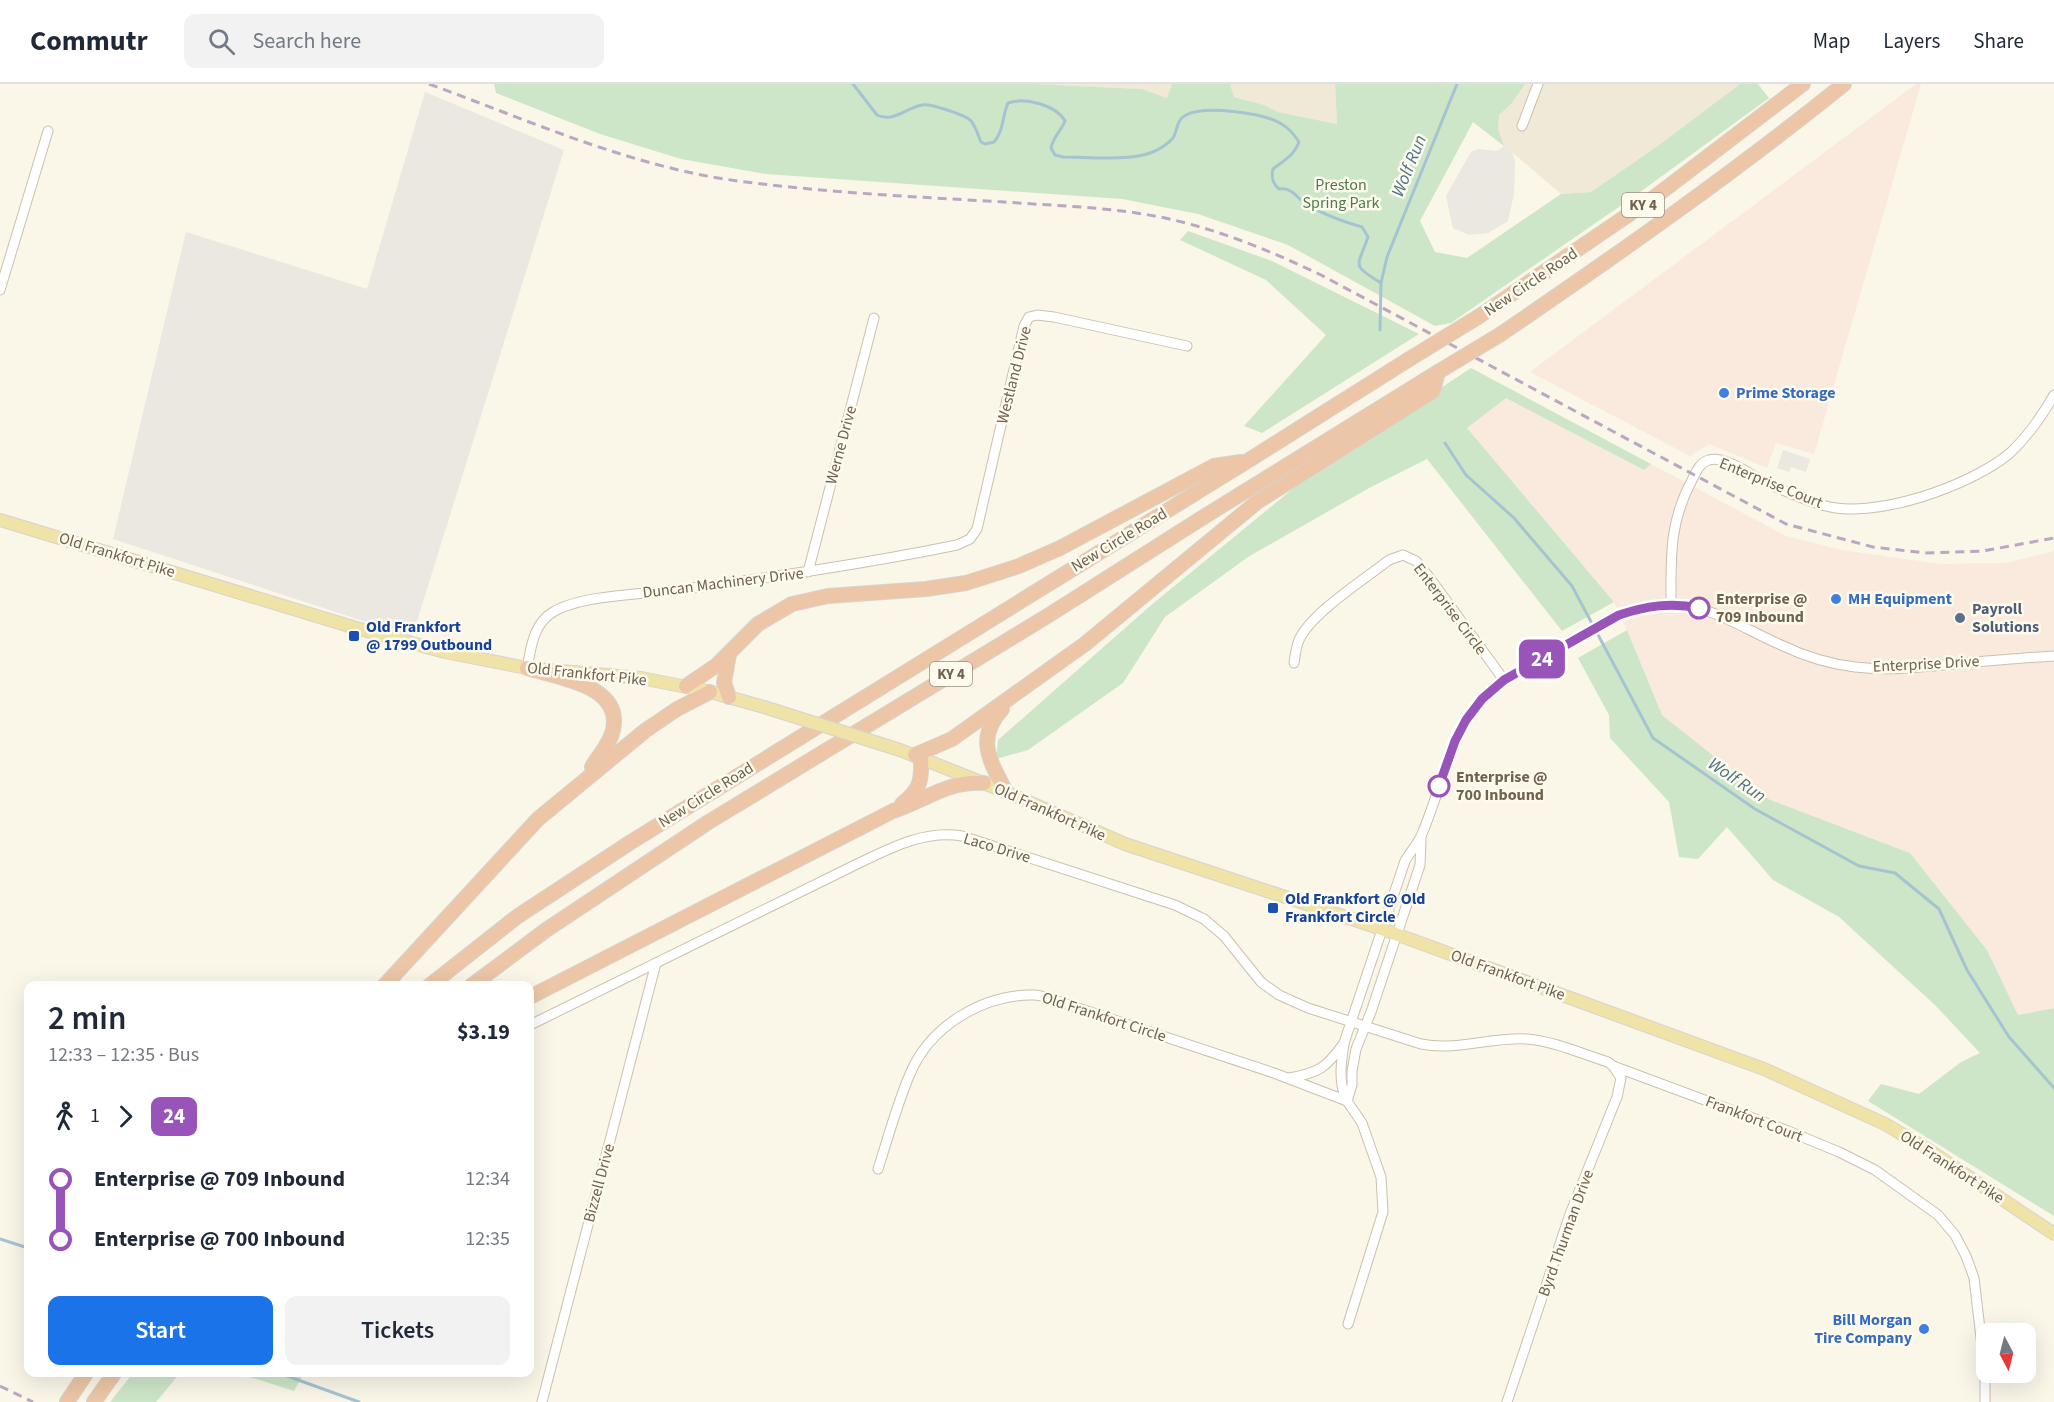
<!DOCTYPE html>
<meta charset="utf-8">
<style>
body{margin:0;font-family:"Source Sans 3",sans-serif;background:#f2f2f3;color:#1f2937;height:100vh;display:flex;flex-direction:column;font-size:22px;white-space:nowrap}
*{box-sizing:border-box;margin:0}
p{font-size:20px;color:#747a83}
.icon{flex:none;width:33px;height:33px;fill:none;stroke:currentColor;stroke-width:2;stroke-linecap:round;stroke-linejoin:round}
.map{position:relative;flex:1;overflow:hidden}
.drawer{position:absolute;left:24px;top:897px;width:510px;height:396px;display:flex;flex-direction:column;background:#fff;border-radius:12px;box-shadow:0 6px 24px #0002}
.drawer>*{flex:none}
.badge{padding:0 12px;border-radius:9px;font-size:21px;line-height:39px}
.needle{width:39px;rotate:173deg}
.fabs{position:absolute;left:1976px;top:1239px;display:grid;gap:12px}
.fabs a{display:grid;place-items:center;width:60px;height:60px;border-radius:12px;background:#fff;box-shadow:0 6px 24px #0002;font-size:30px}
.map>.badge{position:absolute;translate:-50% -50%;box-shadow:0 0 0 3px #fff}
.legs{display:flex;align-items:center;gap:9px;height:66px;padding:0 24px;font-size:20px}
.legs p{margin-inline-start:auto}
.headline{display:flex;align-items:center;justify-content:space-between;height:102px;padding:0 24px}
h1{font-size:33px;font-weight:600;line-height:45px}
.button{display:flex;gap:12px;margin-top:auto;padding:12px 24px}
.button a{flex:1;height:69px;border-radius:12px;background:#1a73e8;color:#fff;font-size:24px;font-weight:600;line-height:69px;text-align:center}
.button a+a{background:#f2f2f3;color:#1f2937}
ul{padding:0 24px;list-style:none}
li{display:flex;align-items:center;gap:21px;height:60px;font-size:22px}
li i{display:grid;place-items:center;width:9px;height:100%;margin:0 8px;background:currentColor}
li i::after{content:'';width:15px;height:15px;margin:-8px;border:4px solid;border-radius:50%;background:#fff}
li p{margin-inline-start:auto}
li:first-child i{background:linear-gradient(#0000 50%,currentColor 0)}
li:last-child i{background:linear-gradient(currentColor 50%,#0000 0)}
header{display:flex;align-items:center;gap:36px;box-sizing:border-box;height:84px;padding:0 30px;background:#fff;border-bottom:2px solid #e0e1e3}
header strong{font-size:28px}
nav{display:flex;gap:33px;margin-inline-start:auto;font-size:21px}
.search{width:420px;height:54px;background:#f2f2f3;display:flex;align-items:center;gap:15px;box-sizing:border-box;padding:0 21px;border-radius:12px;color:#747a83;font-size:22px}
.map>svg:first-child{display:block}
.residential{fill:#f0e9d7}
.commercial{fill:#f9eadd}
.industrial{fill:#ebe7e1}
.green{fill:#cee6c8}
.lines{fill:none;stroke-linecap:round;stroke-linejoin:round}
.stream{stroke:#a6c3d2;stroke-width:3}
.minor-casing{stroke:#cbc0af;stroke-width:11}
.major-casing{stroke:#d7d3ce;stroke-width:14}
.highway-casing{stroke:#d7d3ce;stroke-width:16}
.minor{stroke:#fff;stroke-width:9}
.major{stroke:#f0e3a8;stroke-width:12}
.highway{stroke:#ecc6a6;stroke-width:14}
.rail{stroke:#bba7c2;stroke-width:3;stroke-dasharray:9 6;stroke-linecap:butt}
.major-bridge-casing{stroke:#d7d3ce;stroke-width:14;stroke-linecap:butt}
.highway-bridge-casing{stroke:#d7d3ce;stroke-width:16;stroke-linecap:butt}
.major-bridge{stroke:#f0e3a8;stroke-width:12}
.highway-bridge{stroke:#ecc6a6;stroke-width:14}
.line-1-casing{stroke:#fff;stroke-width:14}
.line-1{stroke:#9854b9;stroke-width:9}
.shop-dot{fill:#3f7fe0;stroke:#fdfaee;stroke-width:2}
.stop-1-dot{fill:#fff;stroke:#9854b9;stroke-width:3}
.service-dot{fill:#5c6f8a;stroke:#fdfaee;stroke-width:2}
.transit-dot{fill:#1a4fb4;stroke:#fdfaee;stroke-width:2}
.labels{text-anchor:middle;dominant-baseline:central;stroke-width:5;stroke-linejoin:round;paint-order:stroke}
.shield{fill:#fdfaee;stroke:#9b8f7f;stroke-width:1.5}
.shield-label{font-size:15px;font-weight:bold;fill:#71614f}
.park-label{font-size:16px;fill:#517a4b;stroke:#fdfaee}
.street-label{font-size:16px;fill:#71614f;stroke:#fdfaee}
.shop-label{font-size:16px;font-weight:bold;fill:#366cbe;stroke:#fdfaee;text-anchor:start}
.stop-label{font-size:16px;font-weight:bold;fill:#71614f;stroke:#fdfaee;text-anchor:start}
.service-label{font-size:16px;font-weight:bold;fill:#4e5e75;stroke:#fdfaee;text-anchor:start}
.transit-label{font-size:16px;font-weight:bold;fill:#164399;stroke:#fdfaee;text-anchor:start}
.water-label{font-size:18px;font-style:italic;fill:#4f7388;stroke:#fdfaee}
</style>
<header>
<strong>Commutr</strong>
<div class="search"><svg class="icon" aria-label="search" viewBox="0 0 24 24"><circle cx="10" cy="10" r="6"/><path d="M15 15l6 6"/></svg>Search here</div>
<nav><a>Map</a><a>Layers</a><a>Share</a></nav>
</header>
<div class="map">
<svg width="2054" height="1318" viewBox="0 0 2054 1318">
<rect width="100%" height="100%" fill="#faf6e8"/>
<g class="residential">
<polygon points="1035,0 1172,0 1167,14 1142,5"/>
<polygon points="1230,0 1335,0 1337,40 1278,28 1264,21 1234,13"/>
<polygon points="1487,0 1740,0 1659,61 1591,108 1561,110 1512,68 1473,38"/>
</g>
<g class="commercial">
<polygon points="1916,0 1921,0 1814,370 1776,359 1767,384 1709,360 1690,372 1530,288"/>
<polygon points="1506,313 1644,386 1651,380 1786,452 1841,466 1941,480 2005,479 2054,467 2054,924 2018,931 1987,866 1910,769 1768,715 1662,631 1627,546 1614,518 1467,344"/>
</g>
<g class="industrial">
<polygon points="425,8 564,66 412,553 113,455 186,148 367,205"/>
<polygon points="1504,62 1512,68 1515,77 1514,110 1508,137 1488,149 1469,151 1453,144 1446,112 1471,68 1478,65 1497,67"/>
<polygon points="1783,366 1810,375 1806,388 1791,383 1789,388 1777,384"/>
</g>
<g class="green">
<polygon points="494,0 1035,0 1142,5 1167,14 1172,0 1230,0 1234,13 1264,21 1278,28 1337,40 1335,0 1525,0 1511,20 1499,31 1498,45 1504,62 1473,38 1420,137 1435,168 1467,174 1561,110 1591,108 1659,61 1740,0 1758,0 1769,14 1636,111 1451,239 1435,242 1288,161 1198,130 1122,115 766,90 681,75 600,50 496,9"/>
<polygon points="1188,147 1272,177 1419,250 1262,349 1244,342 1326,251 1266,196 1180,156"/>
<polygon points="1471,284 1651,380 1644,386 1506,314 1467,344 1614,518 1562,547 1427,375 1371,403 1248,473 1165,533 1123,599 1028,666 996,675 998,656 1150,522 1312,389"/>
<polygon points="1627,546 1662,631 1768,715 1910,769 1987,866 2018,931 2054,924 2054,1132 1868,1017 1881,1000 1919,1010 1961,978 1980,969 1936,922 1839,833 1773,796 1727,743 1698,775 1679,773 1669,718 1610,654 1609,631 1578,574"/>
<polygon points="133,1289 133,1288 180,1289 156,1318 110,1318"/>
<polygon points="237,1289 304,1288 304,1289 294,1307"/>
</g>
<g class="lines">
<g class="stream">
<path d="M853,0L877,31C893,39 906,24 922,21C929,19 966,31 971,37C976,43 978,51 981,58L985,60L994,58C1004,47 1002,32 1008,19C1025,13 1056,21 1065,37C1061,47 1053,53 1051,64L1055,71L1063,73C1087,73 1129,77 1150,69C1157,67 1168,60 1173,54C1178,46 1176,36 1186,31C1205,21 1262,29 1280,39C1289,44 1294,50 1299,58C1294,72 1284,76 1273,85C1271,93 1272,99 1279,105C1291,103 1295,112 1304,118C1321,130 1341,137 1362,143L1368,153C1358,183 1350,180 1381,199"/>
<polyline points="1380,246 1381,199 1387,173 1457,0"/>
<polyline points="1445,359 1466,391 1514,434 1572,502 1653,654 1755,725 1859,782 1895,789 1939,825 1967,886 2009,953 2054,1004"/>
<polyline points="0,1155 28,1164"/>
<polyline points="276,1288 359,1318"/>
</g>
<g class="minor-casing">
<g id="minor">
<polyline points="1522,42 1538,0"/>
<polyline points="0,206 48,47"/>
<polyline points="808,488 874,234"/>
<path d="M1671,519C1671,472 1669,439 1692,396C1696,388 1700,378 1709,376C1715,374 1722,376 1727,378C1740,382 1751,391 1763,397C1782,406 1803,415 1822,421C1872,437 1971,402 2010,369C2028,352 2042,332 2054,311"/>
<path d="M1294,579C1295,572 1296,563 1299,556C1311,529 1365,495 1389,476L1403,471L1416,477L1429,493L1504,596"/>
<path d="M527,584C531,564 533,540 553,528C581,511 644,510 678,506C772,493 864,480 957,461L970,455L977,445L1024,242L1029,233L1037,231L1054,233L1187,262"/>
<path d="M530,941L851,783C885,767 922,745 962,752L1175,821L1204,835L1224,852L1261,898L1279,911L1308,924L1421,960C1457,967 1491,953 1527,955C1554,957 1582,970 1608,978L1613,982L1788,1047L1839,1068L1875,1086L1938,1131L1955,1151L1966,1172L1974,1194L1985,1288V1318"/>
<path d="M1344,960C1341,979 1338,999 1347,1017"/>
<path d="M1289,994C1319,989 1327,983 1344,959L1405,777C1410,768 1418,760 1422,750C1441,705 1449,657 1480,618C1501,592 1538,577 1567,560C1589,548 1610,532 1635,525C1695,509 1729,538 1781,561C1804,572 1829,580 1855,583C1888,587 1921,583 1954,580C1988,577 2021,574 2054,572"/>
<polyline points="1347,1017 1352,1001 1352,987 1356,965 1371,928 1420,781 1421,755"/>
<path d="M878,1085C888,1054 897,1020 910,990C930,942 983,910 1034,911C1045,911 1059,918 1069,921L1274,989L1347,1017L1362,1039L1381,1093L1383,1128L1348,1240"/>
<polyline points="542,1318 656,879"/>
<polyline points="1507,1318 1570,1130 1617,1013 1621,994 1613,982"/>
</g>
</g>
<g class="major-casing">
<g id="major">
<polyline points="0,436 356,544 445,568 527,584 641,594 707,607 764,623"/>
<polyline points="900,666 1006,708 1125,760 1382,845 1764,985 1885,1040 1929,1066 2054,1150"/>
</g>
</g>
<g class="highway-casing">
<g id="highway">
<polyline points="1478,233 1656,112 1803,0"/>
<path d="M1501,250C1618,170 1734,89 1844,0"/>
<polyline points="729,570 724,599 729,613"/>
<path d="M527,584C558,594 623,601 613,646C610,660 599,671 592,683"/>
<polyline points="686,602 717,581 758,540 792,520 828,512 926,505 966,499 1019,482 1060,464 1214,382 1241,378"/>
<path d="M1002,625C975,655 990,677 1006,708"/>
<polyline points="915,671 952,655 1085,560 1257,418 1433,307 1438,288"/>
<path d="M902,720C920,706 922,697 921,674"/>
<polyline points="384,902 538,735 646,646 677,625 710,608"/>
<polyline points="429,902 518,832 631,758 1249,376 1411,274"/>
<polyline points="471,902 546,846 707,739 1049,531 1202,434 1438,288"/>
<path d="M530,913L893,727C927,716 946,697 984,699"/>
<polyline points="67,1318 87,1288"/>
<polyline points="94,1318 115,1288"/>
</g>
</g>
<use href="#minor" class="minor"/>
<use href="#major" class="major"/>
<use href="#highway" class="highway"/>
<g class="rail">
<path d="M429,0C533,38 636,85 746,98C832,109 918,113 1004,118C1058,122 1112,123 1165,134C1220,146 1271,167 1321,191L1786,440L1873,463L1925,469L1983,467L2054,454"/>
<polyline points="0,1302 33,1318"/>
</g>
<g class="major-bridge-casing">
<polyline id="major-bridge" points="764,623 900,666"/>
</g>
<g class="highway-bridge-casing">
<g id="highway-bridge">
<polyline points="1411,274 1478,233"/>
<polyline points="1438,288 1501,250"/>
</g>
</g>
<use href="#major-bridge" class="major-bridge"/>
<use href="#highway-bridge" class="highway-bridge"/>
</g>
<g class="lines">
<g class="line-1-casing">
<path id="line-1" d="M1439,702L1455,657L1466,636L1482,615L1504,596L1619,531C1646,522 1671,518 1699,524"/>
</g>
<use href="#line-1" class="line-1"/>
</g>
<g class="shop-dot">
<circle cx="1724" cy="309" r="6"/>
<circle cx="1836" cy="515" r="6"/>
<circle cx="1924" cy="1245" r="6"/>
</g>
<g class="stop-1-dot">
<circle cx="1699" cy="524" r="10"/>
<circle cx="1439" cy="702" r="10"/>
</g>
<circle class="service-dot" cx="1960" cy="534" r="6"/>
<g class="transit-dot">
<rect x="348" y="546" width="12" height="12" rx="3"/>
<rect x="1267" y="818" width="12" height="12" rx="3"/>
</g>
<g class="labels">
<g class="shield">
<rect x="1622" y="109" width="42" height="24" rx="4.5"/>
<rect x="930" y="578" width="42" height="24" rx="4.5"/>
</g>
<g class="shield-label">
<text x="1643" y="121">KY 4</text>
<text x="951" y="590">KY 4</text>
</g>
<g class="park-label">
<text x="1341" y="101">Preston<tspan x="1341" dy="18">Spring Park</tspan></text>
</g>
<g class="street-label">
<text transform="translate(1531 198) rotate(-34)">New Circle Road</text>
<text transform="translate(1014 291) rotate(-76)">Westland Drive</text>
<text transform="translate(841 361) rotate(-75)">Werne Drive</text>
<text transform="translate(1771 399) rotate(22)">Enterprise Court</text>
<text transform="translate(1119 456) rotate(-31)">New Circle Road</text>
<text transform="translate(117 471) rotate(17)">Old Frankfort Pike</text>
<text transform="translate(723 499) rotate(-7)">Duncan Machinery Drive</text>
<text transform="translate(1450 525) rotate(53)">Enterprise Circle</text>
<text transform="translate(1926 580) rotate(-3)">Enterprise Drive</text>
<text transform="translate(587 590) rotate(6)">Old Frankfort Pike</text>
<text transform="translate(706 711) rotate(-32)">New Circle Road</text>
<text transform="translate(1050 728) rotate(24)">Old Frankfort Pike</text>
<text transform="translate(997 764) rotate(17)">Laco Drive</text>
<text transform="translate(1508 891) rotate(20)">Old Frankfort Pike</text>
<text transform="translate(1104 933) rotate(18)">Old Frankfort Circle</text>
<text transform="translate(1754 1035) rotate(21)">Frankfort Court</text>
<text transform="translate(1952 1083) rotate(33)">Old Frankfort Pike</text>
<text transform="translate(599 1099) rotate(-75)">Bizzell Drive</text>
<text transform="translate(1566 1149) rotate(-70)">Byrd Thurman Drive</text>
</g>
<g class="shop-label">
<text x="1736" y="309">Prime Storage</text>
<text x="1848" y="515">MH Equipment</text>
<text x="1912" y="1236" text-anchor="end">Bill Morgan<tspan x="1912" dy="18">Tire Company</tspan></text>
</g>
<g class="stop-label">
<text x="1716" y="515">Enterprise @<tspan x="1716" dy="18">709 Inbound</tspan></text>
<text x="1456" y="693">Enterprise @<tspan x="1456" dy="18">700 Inbound</tspan></text>
</g>
<g class="service-label">
<text x="1972" y="525">Payroll<tspan x="1972" dy="18">Solutions</tspan></text>
</g>
<g class="transit-label">
<text x="366" y="543">Old Frankfort<tspan x="366" dy="18">@ 1799 Outbound</tspan></text>
<text x="1285" y="815">Old Frankfort @ Old<tspan x="1285" dy="18">Frankfort Circle</tspan></text>
</g>
<g class="water-label">
<text transform="translate(1409 82) rotate(-68)">Wolf Run</text>
<text transform="translate(1737 696) rotate(34)">Wolf Run</text>
</g>
</g>
</svg>
<div class="fabs">
<a><svg class="needle" viewBox="-14 -14 28 28"><path d="M0-13l5 13h-10z" fill="#e53935"/><path d="M0 13l5-13h-10z" fill="#747a83"/></svg></a>
</div>
<b class="badge" style="left:1542px;top:575px;background:#9854b9;color:#fff">24</b>
<section class="drawer">
<div class="headline"><div><h1>2 min</h1><p>12:33 – 12:35 · Bus</p></div><b>$3.19</b></div>
<div class="legs"><svg class="icon" aria-label="walk" viewBox="0 0 24 24"><circle cx="13" cy="4" r="2"/><path d="M13 8l-2 6 4 7M11 14l-3 7M7 12l3-4h3l4 4"/></svg>1<svg class="icon" aria-label="forward" viewBox="0 0 24 24"><path d="M9 5l7 7-7 7"/></svg><b class="badge" style="background:#9854b9;color:#fff">24</b></div>
<ul>
<li><i style="color:#9854b9"></i><b>Enterprise @ 709 Inbound</b><p>12:34</p></li>
<li><i style="color:#9854b9"></i><b>Enterprise @ 700 Inbound</b><p>12:35</p></li>
</ul>
<div class="button"><a>Start</a><a>Tickets</a></div>
</section>
</div>
